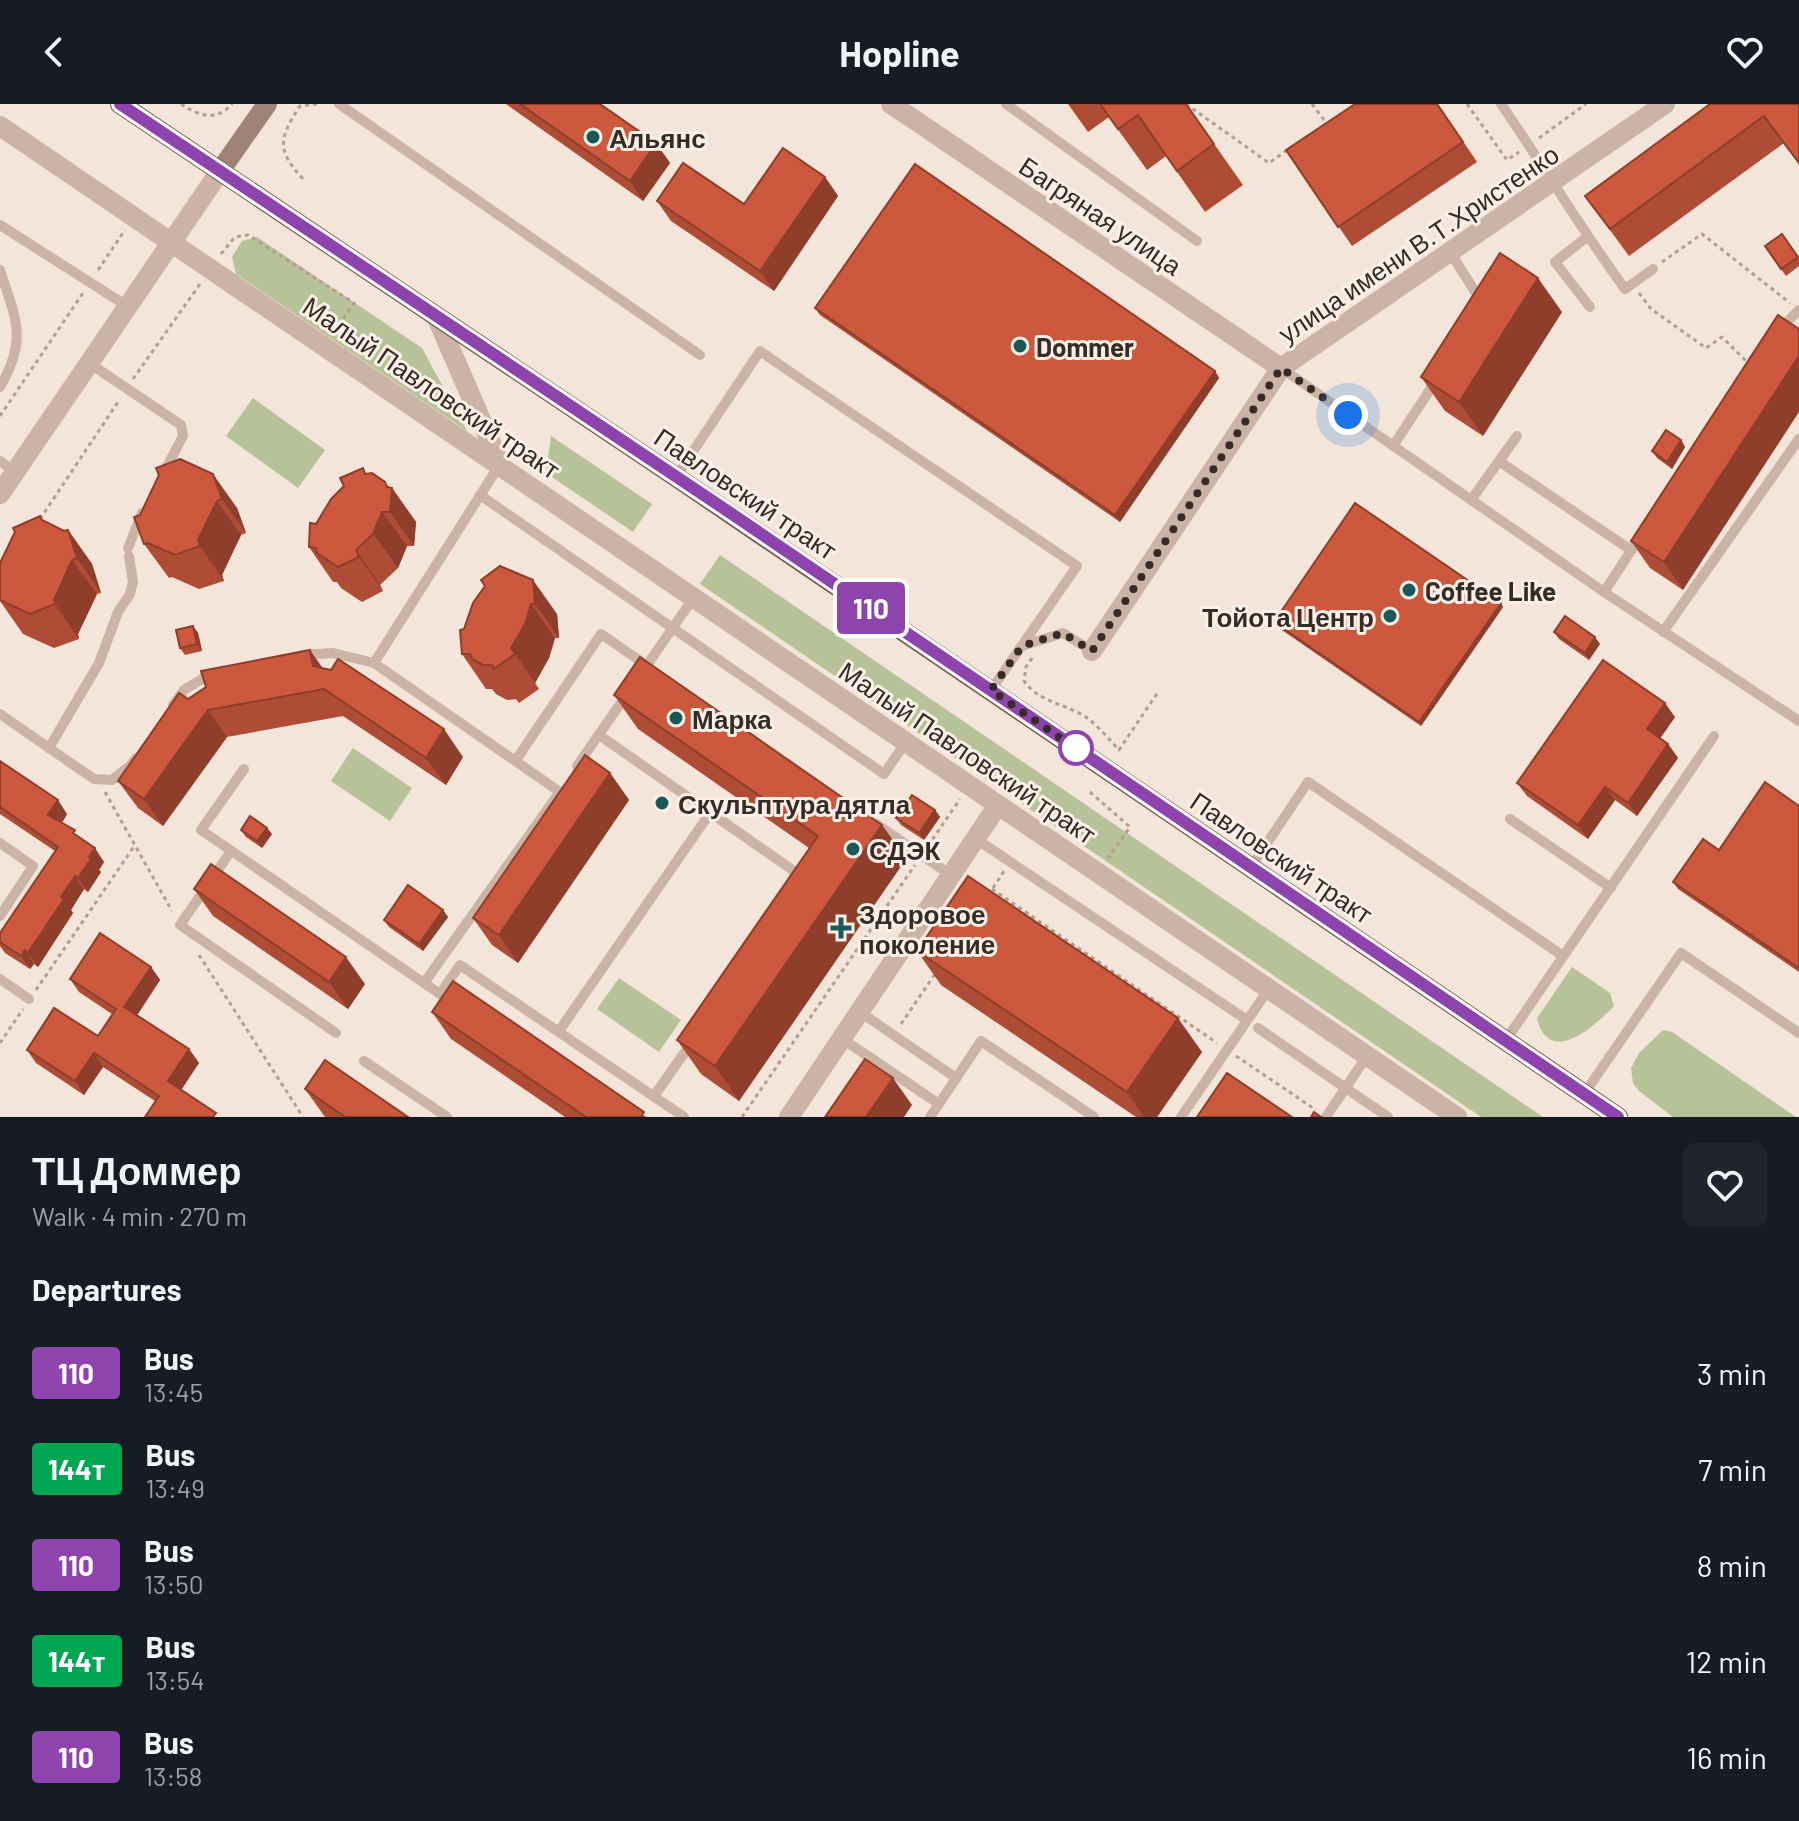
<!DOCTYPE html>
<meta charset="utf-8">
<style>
body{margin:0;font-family:Barlow,sans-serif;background:#20242c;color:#f1f3f6;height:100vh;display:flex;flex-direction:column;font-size:30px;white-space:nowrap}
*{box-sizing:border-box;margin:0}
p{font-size:26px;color:#9ea1a6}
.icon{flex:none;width:44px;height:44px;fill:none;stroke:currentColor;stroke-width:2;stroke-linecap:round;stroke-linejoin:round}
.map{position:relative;height:1013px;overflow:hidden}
.details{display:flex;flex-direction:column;background:#171b24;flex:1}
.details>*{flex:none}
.badge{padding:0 16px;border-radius:6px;font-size:28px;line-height:52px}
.you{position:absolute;width:40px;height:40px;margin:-20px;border:6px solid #fff;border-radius:50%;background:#1a73e8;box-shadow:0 0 0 12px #1a73e833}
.map>.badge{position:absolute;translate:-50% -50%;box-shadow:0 0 0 4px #fff}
h2{padding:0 32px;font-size:30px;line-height:72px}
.round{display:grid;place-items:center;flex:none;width:84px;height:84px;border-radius:12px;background:#20242c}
.overview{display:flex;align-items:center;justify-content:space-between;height:136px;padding:0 32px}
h1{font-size:38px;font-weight:700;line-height:60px}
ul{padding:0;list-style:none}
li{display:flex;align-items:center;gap:24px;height:96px;padding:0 32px}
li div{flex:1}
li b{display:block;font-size:30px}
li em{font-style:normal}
li .badge{min-width:88px;font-weight:700;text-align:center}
header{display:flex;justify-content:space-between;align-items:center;height:104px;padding:0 32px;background:#171b24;font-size:36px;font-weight:700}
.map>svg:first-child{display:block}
.green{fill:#b7c299}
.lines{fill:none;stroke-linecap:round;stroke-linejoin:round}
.path{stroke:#b79e8f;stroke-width:3;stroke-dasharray:4 4;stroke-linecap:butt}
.lane{stroke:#cbb4a5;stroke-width:10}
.street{stroke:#cbb4a5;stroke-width:20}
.secondary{stroke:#9f8376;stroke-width:20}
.primary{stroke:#796057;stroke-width:20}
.wall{fill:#af4c35}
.shaded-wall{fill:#8f3e2b}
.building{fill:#cc583e;stroke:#8f3e2b;stroke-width:2}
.line-casing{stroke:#fff;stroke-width:18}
.line{stroke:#8e44ad;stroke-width:12}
.walk{stroke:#362b26;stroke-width:8;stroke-dasharray:0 14.4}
.poi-dot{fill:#1a595a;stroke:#faf0e6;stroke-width:3}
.stop-dot{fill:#fff;stroke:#8e44ad;stroke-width:4}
.labels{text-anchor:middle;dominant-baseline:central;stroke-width:6;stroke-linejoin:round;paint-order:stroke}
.poi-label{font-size:26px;font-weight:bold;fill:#362b26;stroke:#faf0e6;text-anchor:start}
.street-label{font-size:26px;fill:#362b26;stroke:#faf0e6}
</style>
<header><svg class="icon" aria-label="back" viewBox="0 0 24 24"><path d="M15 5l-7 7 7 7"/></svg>Hopline<svg class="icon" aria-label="heart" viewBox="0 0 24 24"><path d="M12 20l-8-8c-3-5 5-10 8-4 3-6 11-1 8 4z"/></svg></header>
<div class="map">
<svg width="1799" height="1013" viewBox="0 0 1799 1013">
<rect width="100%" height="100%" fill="#f3e5d9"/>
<g class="green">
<polygon points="257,133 422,244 467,327 236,170 232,153 242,137"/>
<polygon points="253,294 325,346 298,384 226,332"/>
<polygon points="551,332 652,400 633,428 546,369"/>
<polygon points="720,451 1543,1013 1481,1013 700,480"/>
<polygon points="353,644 412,684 390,717 331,677"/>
<path d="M1572,863L1610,889L1614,902C1595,922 1549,964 1537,914Z"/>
<polygon points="619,874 681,916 659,948 597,905"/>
<polygon points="1663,926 1672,928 1796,1013 1673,1013 1639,987 1633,979 1631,964 1639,949"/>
</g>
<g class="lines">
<g class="path">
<path d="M181,0C199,12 216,18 232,0"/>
<polyline points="1186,0 1269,59 1287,46"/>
<polyline points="1312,0 1327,20"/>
<polyline points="1467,0 1507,56 1519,48"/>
<polyline points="1539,34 1586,0"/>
<path d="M303,75C276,46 279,34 300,2L318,0"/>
<polyline points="221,150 235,133 248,131 354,199 334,228"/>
<polyline points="1662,158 1702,130 1790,199"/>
<polyline points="98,166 125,126"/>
<polyline points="1639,189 1651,205 1706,244 1722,233 1748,259"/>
<polyline points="133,275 200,180"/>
<polyline points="0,312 83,189"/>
<polyline points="40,415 120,295"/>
<path d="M1032,554L1026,563L1024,577C1040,599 1064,599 1086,613C1098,622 1109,635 1119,646L1158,588"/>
<polyline points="105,688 172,807"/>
<polyline points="1090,688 1130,723 1108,754"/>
<polyline points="928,742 960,695"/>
<polyline points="993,784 1004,767"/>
<polyline points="992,785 1217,939"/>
<polyline points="199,851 303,1013"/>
<polyline points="36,886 135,741"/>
<polyline points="901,920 935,870"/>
<polyline points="0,939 23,905"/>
<polyline points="1236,952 1316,1006"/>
<polyline points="742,1013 915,761"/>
</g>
<g class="lane">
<polyline points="339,0 700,251"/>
<polyline points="1006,0 1197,137"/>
<path d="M1501,0C1543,61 1581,125 1625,185L1653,165"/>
<polyline points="0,121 127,202"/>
<polyline points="1587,133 1555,158 1590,203"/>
<polyline points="1450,148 1481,197"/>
<path d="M0,166C16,216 28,235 0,283"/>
<polyline points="1778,227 1799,206"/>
<polyline points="89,259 181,321 183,332 163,370"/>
<polyline points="1281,264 1604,488 1799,617"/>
<polyline points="1393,342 1437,275"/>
<polyline points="0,357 15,368"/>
<polyline points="1500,358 1631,446"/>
<polyline points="676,373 760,247 805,278 1077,462 991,586"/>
<polyline points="480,391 884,670 906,638"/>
<polyline points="1471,396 1517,332"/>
<polyline points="128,444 142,409"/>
<polyline points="1604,488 1640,433"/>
<polyline points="1663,528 1799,335"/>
<polyline points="1022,542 1063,529 1092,547"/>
<polyline points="302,551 333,549 374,559 560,688"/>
<polyline points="374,559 500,360"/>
<polyline points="643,567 694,493"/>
<polyline points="173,601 184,586 212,569"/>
<polyline points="0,610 49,644 99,559 118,508 130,490 133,478 129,452"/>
<polyline points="599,631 804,774"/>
<polyline points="49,644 94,675 112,676 130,662 136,654"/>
<polyline points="516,656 601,530 649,563"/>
<polyline points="577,662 627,590"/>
<polyline points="244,665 201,726 440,890 460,861 684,1013"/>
<polyline points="1510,715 1611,784"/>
<polyline points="876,720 951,771"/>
<polyline points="976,735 1247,916"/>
<polyline points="0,739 33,762 0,812"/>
<polyline points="231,747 180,821 336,929"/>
<polyline points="1251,763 1308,678 1563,852"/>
<polyline points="0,875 29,895"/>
<polyline points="424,879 557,692"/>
<polyline points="860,908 956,974"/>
<polyline points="1258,924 1388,1013"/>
<polyline points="559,927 710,709"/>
<polyline points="841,934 939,1000 930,1013"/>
<polyline points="1506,936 1714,632"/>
<polyline points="364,957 447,1013"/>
<polyline points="1584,990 1681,849 1799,929"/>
<polyline points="654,992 692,938"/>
<polyline points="939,1000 981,937 1094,1013"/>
<polyline points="1181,1013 1268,886"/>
<polyline points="1326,1013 1367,952"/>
</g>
<g class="street">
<polyline points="891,0 1281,264"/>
<polyline points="0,22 1457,1013"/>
<polyline points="437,214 500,360"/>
<polyline points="0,390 220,67"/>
<polyline points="1092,547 1281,264 1665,0"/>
<polyline points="789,1013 998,701"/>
</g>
<polyline class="secondary" points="220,67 267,0"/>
<polyline class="primary" points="120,0 676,373 1618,1013"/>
</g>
<g class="wall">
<polygon points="506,0 600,0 656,39 670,59 643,97"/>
<polygon points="1068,0 1186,0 1243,81 1205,108 1166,52 1147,66 1109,13 1088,28"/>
<polygon points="1438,0 1477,58 1352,142 1286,46"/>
<polygon points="1710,0 1799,0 1799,60 1784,39 1629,152 1585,92"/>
<polygon points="825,73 838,92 774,187 671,117 657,97 744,100"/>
<polygon points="1782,130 1799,155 1799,162 1786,172 1765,142"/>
<polygon points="815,204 1215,267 1219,274 1120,418 820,211"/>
<polygon points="1562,208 1483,332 1445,307 1421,273"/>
<polygon points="1799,225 1683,486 1650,464 1631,437"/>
<polygon points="1681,336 1685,343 1672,365 1657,354 1652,347"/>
<polygon points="180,355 237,404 246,429 241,431 222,471 224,477 199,485 172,473 169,474 144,440 140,411"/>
<polygon points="367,369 389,383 392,384 416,418 414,442 407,442 398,464 380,481 383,487 362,498 341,484 337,478 333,478 309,443"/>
<polygon points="43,416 64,427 68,426 92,460 101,489 97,490 78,530 79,535 54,544 23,530 0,497 0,459"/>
<polygon points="500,462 557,510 559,534 555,534 549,554 535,579 539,585 519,599 516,595 507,596 496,590 492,585 486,585 462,550 464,525"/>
<polygon points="1503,503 1421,622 1276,522 1274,518"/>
<polygon points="193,522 198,529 202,547 185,551 180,544"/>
<polygon points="1554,528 1600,540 1589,556 1559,535"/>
<polygon points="322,564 463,653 446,681 343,612 227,633 163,722 138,704 118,677 188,595"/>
<polygon points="614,591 882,721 906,755 739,997 701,970 677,936 809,744 638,625"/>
<polygon points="1675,613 1660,634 1668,640 1678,654 1637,712 1615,696 1588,735 1527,692 1517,679"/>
<polygon points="0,657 67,710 62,719 80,734 104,758 99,766 101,768 88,788 84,785 71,806 73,809 38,863 34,860 30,865 5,849 0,842 0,829 55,747 0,710"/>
<polygon points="610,669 629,696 518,859 492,841 473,814"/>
<polygon points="1799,702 1799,868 1678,785 1673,778 1719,746"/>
<polygon points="935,706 940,713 924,736 901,721 896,714"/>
<polygon points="241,726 272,730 262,744 246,733"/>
<polygon points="194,785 365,880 348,905 213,812"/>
<polygon points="443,806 448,813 423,847 389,823 384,816"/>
<polygon points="917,847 1202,948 1157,1013 1136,1013 941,881"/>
<polygon points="151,863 160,876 137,911 189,945 199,959 155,997 103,963 84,991 36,959 27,946 98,932 112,910 79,888 70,875"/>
<polygon points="432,908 647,1013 565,1013 451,935"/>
<polygon points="305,985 408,1013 325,1013"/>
</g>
<g class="shaded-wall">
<polygon points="656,39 670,59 643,97 630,77"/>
<polygon points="825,73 838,92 774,187 760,167"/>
<polygon points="1538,174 1562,208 1483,332 1459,298"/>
<polygon points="1799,252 1799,308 1683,486 1664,458"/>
<polygon points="1215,267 1219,274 1120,418 1115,411"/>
<polygon points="1681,336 1685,343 1672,365 1667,358"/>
<polygon points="213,370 237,404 246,429 222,395"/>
<polygon points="385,378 391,387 392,384 416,418 414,442 390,408"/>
<polygon points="217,397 241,431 222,471 224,477 200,442 198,436"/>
<polygon points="382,408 407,442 398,464 373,430"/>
<polygon points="68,426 92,460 101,489 77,454"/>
<polygon points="356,446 380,481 383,487 359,453"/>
<polygon points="72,456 97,490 78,530 79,535 55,500 54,496"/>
<polygon points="533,476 557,510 559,534 535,500"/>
<polygon points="1501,499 1503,503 1421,622 1419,618"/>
<polygon points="531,500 555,534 549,554 535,579 539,585 511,544"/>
<polygon points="193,522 198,529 202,547 197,540"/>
<polygon points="1595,533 1600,540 1589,556 1585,549"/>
<polygon points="310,546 329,573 313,562"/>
<polygon points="1665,599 1675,613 1657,639 1647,625"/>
<polygon points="208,606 227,633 163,722 144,695"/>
<polygon points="444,625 463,653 446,681 426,654"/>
<polygon points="1668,640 1678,654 1637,712 1628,699"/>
<polygon points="610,669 629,696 518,859 499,831"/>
<polygon points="1605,683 1615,696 1588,735 1578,721"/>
<polygon points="58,696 67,710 58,724 48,711"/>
<polygon points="935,706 940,713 924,736 919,729"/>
<polygon points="882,721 906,755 739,997 715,962"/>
<polygon points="267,724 272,730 262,744 257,737"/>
<polygon points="95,744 104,758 99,766 101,768 88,788 78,774 89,753"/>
<polygon points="75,772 84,785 71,806 73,809 38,863 28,849 61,793"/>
<polygon points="443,806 448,813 423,847 419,840"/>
<polygon points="25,846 34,860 30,865 21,852"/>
<polygon points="346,853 365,880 348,905 329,878"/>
<polygon points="151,863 160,876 134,916 124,903"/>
<polygon points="1178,914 1202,948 1157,1013 1144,1013 1127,988"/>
<polygon points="189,945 199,959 178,991 168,977"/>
<polygon points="94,949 103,963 84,991 75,977"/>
<polygon points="893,974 912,1001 904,1013 866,1013"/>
</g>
<g class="building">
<polygon points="520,0 600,0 656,39 630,77"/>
<polygon points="1100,0 1186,0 1214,40 1177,67 1138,11 1118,25"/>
<polygon points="1355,0 1437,0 1463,38 1338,123 1286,46"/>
<polygon points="1710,0 1799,0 1799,59 1764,12 1610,125 1585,92"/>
<polygon points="783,44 825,73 760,167 657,97 683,59 744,100"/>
<polygon points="915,60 1215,267 1115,411 815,204"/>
<polygon points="1782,130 1798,153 1781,165 1765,142"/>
<polygon points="1500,149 1538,174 1459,298 1421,273"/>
<polygon points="1778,211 1799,225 1799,252 1664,458 1631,437"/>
<polygon points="1666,326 1681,336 1667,358 1652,347"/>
<polygon points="180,355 213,370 222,395 217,397 198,436 200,442 175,451 148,439 144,440 134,413 140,411 159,371 156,364"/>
<polygon points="363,364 365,370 372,369 385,378 387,383 392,384 390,408 382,408 373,430 356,446 359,453 338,463 317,449 316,444 309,443 310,419 316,420 331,395 344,382 340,374"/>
<polygon points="1355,399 1501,499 1419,618 1274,518"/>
<polygon points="40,412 42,416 64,427 68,426 77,454 72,456 54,496 55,500 30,510 0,496 0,459 15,428 13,424"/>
<polygon points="500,462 533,476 535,500 531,500 525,520 511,544 515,550 494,565 492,561 483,561 472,555 470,550 462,550 460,526 464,525 473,499 485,482 481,476"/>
<polygon points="1565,512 1595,533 1585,549 1554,528"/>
<polygon points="193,522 197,540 180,544 176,526"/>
<polygon points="310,546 313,562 331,566 338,555 444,625 426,654 324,585 208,606 144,695 118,677 179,589 188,595 206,583 201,567"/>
<polygon points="640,553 882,721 715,962 677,936 818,732 614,591"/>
<polygon points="1603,556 1665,599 1647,625 1668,640 1628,699 1605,683 1578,721 1517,679"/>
<polygon points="585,651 610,669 499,831 473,814"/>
<polygon points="0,657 58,696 48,711 75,726 73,729 95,744 89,753 91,755 78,774 75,772 61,793 64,795 28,849 25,846 21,852 0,838 0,829 58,743 0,703"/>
<polygon points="1765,678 1799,702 1799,864 1673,778 1703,735 1719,746"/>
<polygon points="912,691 935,706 919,729 896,714"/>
<polygon points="250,712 267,724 257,737 241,726"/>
<polygon points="211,760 346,853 329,878 194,785"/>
<polygon points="968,772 1178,914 1127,988 917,847"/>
<polygon points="408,781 443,806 419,840 384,816"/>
<polygon points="100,829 151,863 124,903 189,945 168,977 216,1009 213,1013 145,1013 159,992 94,949 75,977 27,946 54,904 98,932 116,905 70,875"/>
<polygon points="453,877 644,1008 641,1013 586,1013 432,908"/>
<polygon points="865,955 893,974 866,1013 825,1013"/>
<polygon points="325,956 408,1013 345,1013 305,985"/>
<polygon points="1227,969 1292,1013 1197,1013"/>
<polygon points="1314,1008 1321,1013 1311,1013"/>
</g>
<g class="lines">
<g class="line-casing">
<polyline id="line" points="120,0 729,408 1618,1013"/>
</g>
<use href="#line" class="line"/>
<polyline class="walk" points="1076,644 1079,647 991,586 1022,542 1063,529 1092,547 1281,264 1348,311"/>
</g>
<g class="poi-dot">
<circle cx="593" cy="33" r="8"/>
<circle cx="1020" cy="242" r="8"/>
<circle cx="1409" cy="486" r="8"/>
<circle cx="1390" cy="512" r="8"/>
<circle cx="676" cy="614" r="8"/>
<circle cx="662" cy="699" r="8"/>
<circle cx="853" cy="745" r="8"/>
<path d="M837 812h8v8h8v8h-8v8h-8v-8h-8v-8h8z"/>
</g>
<circle class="stop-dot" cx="1076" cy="644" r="16"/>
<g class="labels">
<g class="poi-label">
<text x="609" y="33">Альянс</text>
<text x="1036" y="242">Dommer</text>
<text x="1425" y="486">Coffee Like</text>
<text x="1374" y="512" text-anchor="end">Тойота Центр</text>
<text x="692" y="614">Марка</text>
<text x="678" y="699">Скульптура дятла</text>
<text x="869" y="745">СДЭК</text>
<text x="859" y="809">Здоровое<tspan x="859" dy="30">поколение</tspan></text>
</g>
<g class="street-label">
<text transform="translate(1101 111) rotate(34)">Багряная улица</text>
<text transform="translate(1418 139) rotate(-34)">улица имени В.Т.Христенко</text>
<text transform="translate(432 283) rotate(34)">Малый Павловский тракт</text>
<text transform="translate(746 389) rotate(34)">Павловский тракт</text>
<text transform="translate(968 648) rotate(34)">Малый Павловский тракт</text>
<text transform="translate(1282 753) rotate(34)">Павловский тракт</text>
</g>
</g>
</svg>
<div class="you" style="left:1348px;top:311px"></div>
<b class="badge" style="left:871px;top:504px;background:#8e44ad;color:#fff">110</b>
</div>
<section class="details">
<div class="overview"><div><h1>ТЦ Доммер</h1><p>Walk · 4 min · 270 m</p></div><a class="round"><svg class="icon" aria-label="heart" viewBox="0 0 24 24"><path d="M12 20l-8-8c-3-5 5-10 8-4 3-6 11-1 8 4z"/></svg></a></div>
<h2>Departures</h2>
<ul>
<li><span class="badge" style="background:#8e44ad;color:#fff">110</span><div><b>Bus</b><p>13:45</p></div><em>3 min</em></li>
<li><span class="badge" style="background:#00a651;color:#fff">144т</span><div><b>Bus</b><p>13:49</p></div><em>7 min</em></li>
<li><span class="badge" style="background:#8e44ad;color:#fff">110</span><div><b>Bus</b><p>13:50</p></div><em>8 min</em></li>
<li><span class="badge" style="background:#00a651;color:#fff">144т</span><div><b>Bus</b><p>13:54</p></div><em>12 min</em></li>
<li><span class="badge" style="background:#8e44ad;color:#fff">110</span><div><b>Bus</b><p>13:58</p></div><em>16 min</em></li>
</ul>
</section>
